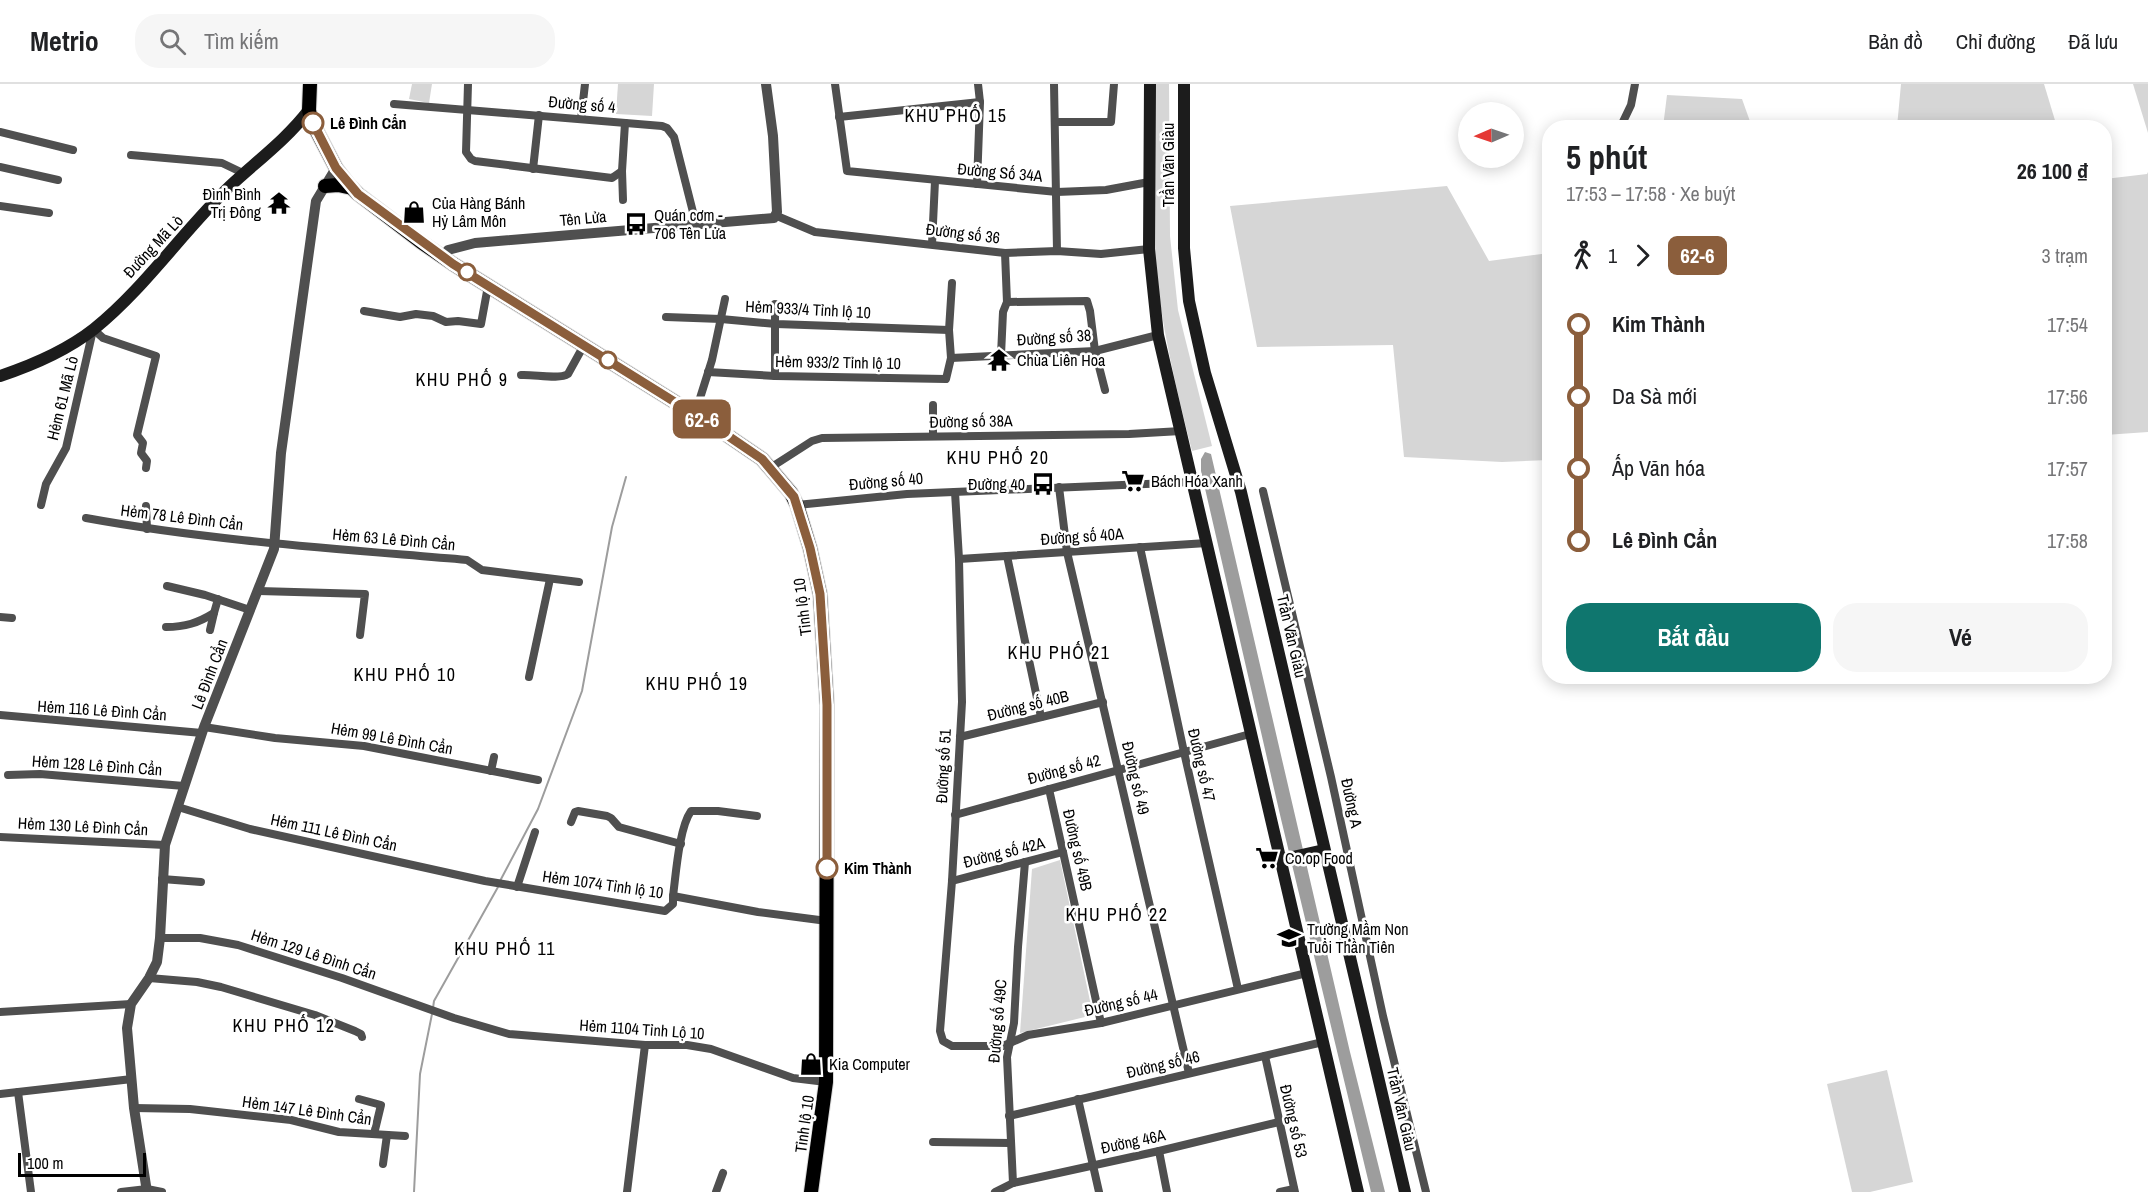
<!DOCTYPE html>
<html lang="vi">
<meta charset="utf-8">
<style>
body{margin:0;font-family:"Archivo Narrow",sans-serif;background:#f6f6f6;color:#202124;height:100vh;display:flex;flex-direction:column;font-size:22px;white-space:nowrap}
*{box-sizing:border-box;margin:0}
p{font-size:20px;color:#757577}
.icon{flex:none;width:33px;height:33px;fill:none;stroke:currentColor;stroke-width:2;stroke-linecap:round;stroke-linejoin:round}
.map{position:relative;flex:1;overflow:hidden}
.details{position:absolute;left:1542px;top:36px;width:570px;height:564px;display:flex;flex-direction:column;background:#fff;border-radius:24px;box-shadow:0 3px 15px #0003}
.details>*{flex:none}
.badge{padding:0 12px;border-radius:9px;font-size:21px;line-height:39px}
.needle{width:39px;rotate:268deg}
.fabs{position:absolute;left:1458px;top:18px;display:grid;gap:12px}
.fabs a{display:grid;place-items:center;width:66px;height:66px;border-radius:50%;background:#fff;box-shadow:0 3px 15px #0003;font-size:30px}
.scale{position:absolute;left:18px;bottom:15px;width:128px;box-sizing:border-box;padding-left:6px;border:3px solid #000;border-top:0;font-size:16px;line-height:21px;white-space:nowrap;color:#000;-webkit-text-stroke:4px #fff;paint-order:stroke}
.map>.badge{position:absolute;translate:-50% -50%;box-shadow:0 0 0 3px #fff}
.legs{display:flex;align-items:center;gap:9px;height:66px;padding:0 24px;font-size:20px}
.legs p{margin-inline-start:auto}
.summary{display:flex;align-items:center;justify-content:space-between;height:102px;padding:0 24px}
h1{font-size:33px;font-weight:800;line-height:45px}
.action{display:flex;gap:12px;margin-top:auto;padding:12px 24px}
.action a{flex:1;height:69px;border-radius:24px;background:#0f766e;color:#fff;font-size:24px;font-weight:800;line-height:69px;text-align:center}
.action a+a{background:#f6f6f6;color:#202124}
ul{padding:0 24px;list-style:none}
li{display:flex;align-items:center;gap:21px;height:72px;font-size:22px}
li i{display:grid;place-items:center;width:9px;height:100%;margin:0 8px;background:currentColor}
li i::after{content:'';width:15px;height:15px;margin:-8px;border:4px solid;border-radius:50%;background:#fff}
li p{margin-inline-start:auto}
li:first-child i{background:linear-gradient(#0000 50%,currentColor 0)}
li:last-child i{background:linear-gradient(currentColor 50%,#0000 0)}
header{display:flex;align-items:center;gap:36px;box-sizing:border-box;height:84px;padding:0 30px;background:#fff;border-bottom:2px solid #e0e0e0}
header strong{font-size:28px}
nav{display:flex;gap:33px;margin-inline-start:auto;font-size:21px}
.search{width:420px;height:54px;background:#f6f6f6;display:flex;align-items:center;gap:15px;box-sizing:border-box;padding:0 21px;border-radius:24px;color:#757577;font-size:22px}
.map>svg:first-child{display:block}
.green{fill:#d6d6d6}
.water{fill:#9d9d9d}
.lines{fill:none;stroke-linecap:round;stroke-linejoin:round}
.stream{stroke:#9d9d9d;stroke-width:2}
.primary-casing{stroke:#dbdbdb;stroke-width:16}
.minor{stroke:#4f4f4f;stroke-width:8}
.tertiary{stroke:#4f4f4f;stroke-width:10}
.secondary{stroke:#1c1c1c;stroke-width:12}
.primary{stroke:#000;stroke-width:14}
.line-1-casing{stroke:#fff;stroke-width:14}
.line-1{stroke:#8b5e3c;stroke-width:9}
.stop-1-dot{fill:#fff;stroke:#8b5e3c;stroke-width:3}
.labels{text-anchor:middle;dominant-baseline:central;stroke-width:5;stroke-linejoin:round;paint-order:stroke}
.street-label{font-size:16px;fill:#000;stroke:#fff}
.stop-label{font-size:16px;font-weight:bold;fill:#000;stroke:#fff;text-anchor:start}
.poi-label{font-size:16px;fill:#000;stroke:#fff;text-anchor:start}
.neighbourhood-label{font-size:18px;letter-spacing:1.5px;fill:#000;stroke:#fff}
</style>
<header>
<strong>Metrio</strong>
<div class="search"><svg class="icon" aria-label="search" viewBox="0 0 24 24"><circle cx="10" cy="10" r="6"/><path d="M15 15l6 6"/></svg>Tìm kiếm</div>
<nav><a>Bản đồ</a><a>Chỉ đường</a><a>Đã lưu</a></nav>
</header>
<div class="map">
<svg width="2148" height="1108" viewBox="0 0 2148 1108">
<rect width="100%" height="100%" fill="#fff"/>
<g class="green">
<polygon points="412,0 432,0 429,19 409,15"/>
<polygon points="618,0 654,0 652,32 616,30"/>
<path d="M1154,0H1169L1170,152L1178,226L1212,362L1192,367C1175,299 1158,230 1154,160C1150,107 1154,53 1154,0Z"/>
<polygon points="1901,0 2044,0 2057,43 1897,43"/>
<polygon points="2133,0 2148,0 2148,49"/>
<polygon points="1667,11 1742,15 1752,43 1663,43"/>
<polygon points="2148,88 2148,348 2105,351 2105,95 2147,90"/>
<polygon points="1447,102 1489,177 1549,169 1549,376 1502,378 1404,373 1393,261 1257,263 1230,122"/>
<polygon points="1060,776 1093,931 1020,949 1032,785"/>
<polygon points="1887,986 1913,1098 1870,1108 1852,1108 1827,1000"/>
</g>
<polygon class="water" points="1205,368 1211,370 1350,968 1385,1108 1371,1108 1281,735 1201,387 1201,375"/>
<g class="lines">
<g class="stream">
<polyline points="500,797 538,725 582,607 612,443 626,393"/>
<polyline points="433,924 434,917 498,803"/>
<polyline points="414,1108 420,990 432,930"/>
</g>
<g class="primary-casing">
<g id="primary">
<polyline points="310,0 309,26 311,36 336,84 349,101 358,110 421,158 453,180 715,343 762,375 791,409 797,421 810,464 820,510 827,621 826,998 811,1108"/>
<polyline points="325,102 338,101 352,104"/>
</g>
</g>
<g class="minor">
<polyline points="468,0 466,68 471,75 475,77 612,94 622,87 625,39"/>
<polyline points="835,0 847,87 1057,108 1106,106 1149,98"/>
<polyline points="1054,0 1057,167"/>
<polyline points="394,20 662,42 667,44 674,53 696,140"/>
<polyline points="839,33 980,18"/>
<polyline points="581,35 585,0"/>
<polyline points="1055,38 1111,38 1114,0"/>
<polyline points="1620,44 1631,21 1635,0"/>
<polyline points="0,48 73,66"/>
<polyline points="131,71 222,79 245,90"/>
<polyline points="0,83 58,96"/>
<polyline points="533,85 539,31"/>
<polyline points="622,87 623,116"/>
<polyline points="977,100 980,18 978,0"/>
<polyline points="0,122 49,129"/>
<polyline points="777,132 815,148 1005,169 1057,167 1101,170 1149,165"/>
<polyline points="932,160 935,97"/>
<polyline points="1007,218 1087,217 1090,227 1095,267 1105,306"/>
<polyline points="364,227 400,233 416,230 433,232 446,238 458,237 481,240 488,202"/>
<polyline points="666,233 721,235 776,240 949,246"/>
<polyline points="93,245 103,254 156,272 137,351 143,359 141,369 147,377 146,384"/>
<polyline points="1001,271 1003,228 1007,218 1005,169"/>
<polyline points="951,274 1095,267 1158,251"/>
<polyline points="708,288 775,292 946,295 951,274 949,246 952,199"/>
<path d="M521,291C534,290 559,296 568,290L584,261"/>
<polyline points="775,292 775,220"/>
<polyline points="695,330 712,276 725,215"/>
<polyline points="933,352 933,321"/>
<polyline points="770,384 812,357 822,354 1129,350 1181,347"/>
<polyline points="1059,403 1067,468 1189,989"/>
<polyline points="1263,407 1331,693 1383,932 1426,1108"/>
<polyline points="955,408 959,475 962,618 952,797 940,947 943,957 952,962 1003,962 1028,951 1101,939 1307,889"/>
<polyline points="41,421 46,400 66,364 93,246"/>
<polyline points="797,421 907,410 1193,398"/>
<polyline points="146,422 147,445"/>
<path d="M86,434C212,457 340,465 467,476L482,486L579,498"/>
<polyline points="1140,463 1184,668 1238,905"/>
<polyline points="1007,472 1041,633"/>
<polyline points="959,475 1207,459"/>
<polyline points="167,502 205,511 250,526"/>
<polyline points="259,507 365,510 360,551"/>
<polyline points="0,533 12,534"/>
<path d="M166,543C185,543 198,539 214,529L218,515"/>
<polyline points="210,546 214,529"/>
<polyline points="529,593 550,495"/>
<polyline points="0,631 202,649"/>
<polyline points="204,643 275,654 364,662 538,696"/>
<polyline points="960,653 1103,618"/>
<polyline points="491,687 494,673"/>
<polyline points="8,691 40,690 184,702"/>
<polyline points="1049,705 1101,939"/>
<polyline points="178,723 250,745 485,797 665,827 673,820 673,812 758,828 827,837"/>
<polyline points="955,731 1250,650"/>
<polyline points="571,738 575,728 578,727 607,732 611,734 619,743 681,760"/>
<polyline points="0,753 165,761"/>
<polyline points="162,795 201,798"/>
<polyline points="952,797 1063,768"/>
<polyline points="517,803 535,748"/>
<path d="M673,812C676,790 679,744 691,727H718L757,732"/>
<polyline points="160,854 200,854 238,861 342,894 454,934 509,950 645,961 687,961 711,965 793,994 826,998"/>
<polyline points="149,894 197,898 221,903 315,931 355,947 361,950 362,953"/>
<polyline points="0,928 131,920"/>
<polyline points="1265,972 1295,1108"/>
<polyline points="18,1008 31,1108"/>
<polyline points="0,1010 132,995"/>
<polyline points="359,1015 381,1021 374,1050"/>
<polyline points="1078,1015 1099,1108"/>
<polyline points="134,1024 190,1025 291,1036 339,1048 405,1052"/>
<polyline points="1009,1032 1323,958"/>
<polyline points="933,1058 1010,1059"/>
<polyline points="1159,1067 1167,1108"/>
<polyline points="383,1080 387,1051"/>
<polyline points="1013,1099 1007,973 1014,939 1018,863 1025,778"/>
<polyline points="121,1108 147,1105 162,1108"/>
<polyline points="627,1108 645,961"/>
<polyline points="716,1108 723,1089"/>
<polyline points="995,1108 1013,1099 1159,1067 1279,1038"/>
<polyline points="1280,1108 1294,1105"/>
</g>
<g class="tertiary">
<polyline points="444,173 448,166 475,159 774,134 777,128 773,52 766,0"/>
<polyline points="147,1108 134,1024 127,944 131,920 149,894 157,878 160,854 165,761 204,643 274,465 281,369 316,117 336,84"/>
</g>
<g class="secondary">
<polyline points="1150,0 1149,165 1158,251 1358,1108"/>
<polyline points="1184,0 1184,164 1189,217 1205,289 1241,408 1405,1108"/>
<path d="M0,292C33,281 66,267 94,245C145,204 183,147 230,102C257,77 287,55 309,26"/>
<polyline points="1279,776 1324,766"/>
</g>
<use href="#primary" class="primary"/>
</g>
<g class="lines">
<g class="line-1-casing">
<polyline id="line-1" points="313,39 336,84 358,110 453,180 715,343 762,375 794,413 810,464 820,510 827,621 827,784"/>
</g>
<use href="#line-1" class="line-1"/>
</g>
<defs>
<g id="temple-bare" transform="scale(1.8)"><path d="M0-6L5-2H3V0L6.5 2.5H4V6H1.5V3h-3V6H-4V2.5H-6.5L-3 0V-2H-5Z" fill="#000" stroke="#fff" stroke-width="2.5" paint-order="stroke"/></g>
<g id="shop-bare" transform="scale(1.8)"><path d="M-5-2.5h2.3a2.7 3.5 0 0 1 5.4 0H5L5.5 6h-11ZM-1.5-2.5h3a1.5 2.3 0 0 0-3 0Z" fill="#000" stroke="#fff" stroke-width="2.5" paint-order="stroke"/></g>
<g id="bus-bare" transform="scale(1.8)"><path d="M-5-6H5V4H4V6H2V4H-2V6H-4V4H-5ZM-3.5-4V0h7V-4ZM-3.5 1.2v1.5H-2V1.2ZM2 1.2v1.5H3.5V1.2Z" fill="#000" stroke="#fff" stroke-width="2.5" paint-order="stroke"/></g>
<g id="supermarket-bare" transform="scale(1.8)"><path d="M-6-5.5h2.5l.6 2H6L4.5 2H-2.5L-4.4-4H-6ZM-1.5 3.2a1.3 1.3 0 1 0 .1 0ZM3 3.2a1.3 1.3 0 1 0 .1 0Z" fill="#000" stroke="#fff" stroke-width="2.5" paint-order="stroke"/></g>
<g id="school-bare" transform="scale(1.8)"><path d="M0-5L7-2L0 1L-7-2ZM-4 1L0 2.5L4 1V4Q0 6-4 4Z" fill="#000" stroke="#fff" stroke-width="2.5" paint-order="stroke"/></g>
</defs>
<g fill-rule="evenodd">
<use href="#temple-bare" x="279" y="119"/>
<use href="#shop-bare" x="414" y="128"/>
<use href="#bus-bare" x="636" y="140"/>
<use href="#temple-bare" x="999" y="276"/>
<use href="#supermarket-bare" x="1133" y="397"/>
<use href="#bus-bare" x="1043" y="400"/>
<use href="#supermarket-bare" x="1267" y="774"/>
<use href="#school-bare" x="1289" y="854"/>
<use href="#shop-bare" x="811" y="980"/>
</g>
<g class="stop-1-dot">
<circle cx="313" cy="39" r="10"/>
<circle cx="467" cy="188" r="8"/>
<circle cx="608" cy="276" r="8"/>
<circle cx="827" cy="784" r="10"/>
</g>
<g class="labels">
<g class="street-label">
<text transform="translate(582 20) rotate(5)">Đường số 4</text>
<text transform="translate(1168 81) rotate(-90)">Trần Văn Giàu</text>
<text transform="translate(1000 88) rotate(5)">Đường Số 34A</text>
<text transform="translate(583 134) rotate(-5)">Tên Lửa</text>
<text transform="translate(963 149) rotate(7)">Đường số 36</text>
<text transform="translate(153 162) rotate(-47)">Đường Mã Lò</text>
<text transform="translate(808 225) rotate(3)">Hẻm 933/4 Tỉnh lộ 10</text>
<text transform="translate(1054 253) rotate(-4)">Đường số 38</text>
<text transform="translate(838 278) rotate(1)">Hẻm 933/2 Tỉnh lộ 10</text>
<text transform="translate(62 314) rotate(-76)">Hẻm 61 Mã Lò</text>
<text transform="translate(971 337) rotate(-1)">Đường số 38A</text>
<text transform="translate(886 397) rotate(-5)">Đường số 40</text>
<text transform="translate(182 433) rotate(7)">Hẻm 78 Lê Đình Cẩn</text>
<text transform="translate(1082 452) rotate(-4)">Đường số 40A</text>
<text transform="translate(394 455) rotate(5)">Hẻm 63 Lê Đình Cẩn</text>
<text transform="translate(802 523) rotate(-97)">Tỉnh lộ 10</text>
<text transform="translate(1292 552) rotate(77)">Trần Văn Giàu</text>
<text transform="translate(209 590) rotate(-69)">Lê Đình Cẩn</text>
<text transform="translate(1028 621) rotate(-14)">Đường số 40B</text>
<text transform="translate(102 626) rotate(4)">Hẻm 116 Lê Đình Cẩn</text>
<text transform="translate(392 654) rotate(10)">Hẻm 99 Lê Đình Cẩn</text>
<text transform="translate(97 681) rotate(4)">Hẻm 128 Lê Đình Cẩn</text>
<text transform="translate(1202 681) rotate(77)">Đường số 47</text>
<text transform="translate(943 682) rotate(-87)">Đường số 51</text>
<text transform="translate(1064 685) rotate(-15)">Đường số 42</text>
<text transform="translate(1136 694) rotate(77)">Đường số 49</text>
<text transform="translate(1352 719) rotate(78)">Đường A</text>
<text transform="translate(83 742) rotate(3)">Hẻm 130 Lê Đình Cẩn</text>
<text transform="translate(334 748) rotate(12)">Hẻm 111 Lê Đình Cẩn</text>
<text transform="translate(1078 766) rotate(77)">Đường số 49B</text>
<text transform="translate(1004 768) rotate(-14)">Đường số 42A</text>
<text transform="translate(603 800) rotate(8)">Hẻm 1074 Tỉnh lộ 10</text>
<text transform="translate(314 870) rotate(18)">Hẻm 129 Lê Đình Cẩn</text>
<text transform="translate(1121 918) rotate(-13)">Đường số 44</text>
<text transform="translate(997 937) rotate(-85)">Đường số 49C</text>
<text transform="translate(642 945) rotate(4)">Hẻm 1104 Tỉnh Lộ 10</text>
<text transform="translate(1163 980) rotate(-13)">Đường số 46</text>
<text transform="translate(1402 1025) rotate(77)">Trần Văn Giàu</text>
<text transform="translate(307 1026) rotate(8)">Hẻm 147 Lê Đình Cẩn</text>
<text transform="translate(1294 1037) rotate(77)">Đường số 53</text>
<text transform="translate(804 1040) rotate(-82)">Tỉnh lộ 10</text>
<text transform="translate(1133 1057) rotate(-12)">Đường 46A</text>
</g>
<g class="stop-label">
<text x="330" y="39">Lê Đình Cẩn</text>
<text x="844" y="784">Kim Thành</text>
</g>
<g class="poi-label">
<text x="261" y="110" text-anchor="end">Đình Bình<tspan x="261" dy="18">Trị Đông</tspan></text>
<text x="432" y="119">Của Hàng Bánh<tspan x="432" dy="18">Hỷ Lâm Môn</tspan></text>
<text x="654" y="131">Quán cơm -<tspan x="654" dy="18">706 Tên Lửa</tspan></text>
<text x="1017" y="276">Chùa Liên Hoa</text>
<text x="1151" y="397">Bách Hóa Xanh</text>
<text x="1025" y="400" text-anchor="end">Đường 40</text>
<text x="1285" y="774">Co.op Food</text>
<text x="1307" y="845">Trường Mầm Non<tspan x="1307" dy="18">Tuổi Thần Tiên</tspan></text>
<text x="829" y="980">Kia Computer</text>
</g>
<g class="neighbourhood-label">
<text x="956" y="31">KHU PHỐ 15</text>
<text x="462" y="295">KHU PHỐ 9</text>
<text x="998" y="373">KHU PHỐ 20</text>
<text x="1059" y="568">KHU PHỐ 21</text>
<text x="405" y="590">KHU PHỐ 10</text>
<text x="697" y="599">KHU PHỐ 19</text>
<text x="1117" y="830">KHU PHỐ 22</text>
<text x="505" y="864">KHU PHỐ 11</text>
<text x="284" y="941">KHU PHỐ 12</text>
</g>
</g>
</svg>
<div class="fabs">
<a><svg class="needle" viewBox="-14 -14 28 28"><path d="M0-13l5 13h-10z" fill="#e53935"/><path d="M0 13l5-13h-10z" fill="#757577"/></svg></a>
</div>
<div class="scale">100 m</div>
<b class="badge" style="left:702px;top:335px;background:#8b5e3c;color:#fff">62-6</b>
<section class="details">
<div class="summary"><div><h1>5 phút</h1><p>17:53 – 17:58 · Xe buýt</p></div><b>26 100 ₫</b></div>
<div class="legs"><svg class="icon" aria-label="walk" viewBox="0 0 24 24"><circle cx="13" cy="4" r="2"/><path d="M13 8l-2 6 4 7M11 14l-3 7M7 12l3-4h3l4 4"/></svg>1<svg class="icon" aria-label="forward" viewBox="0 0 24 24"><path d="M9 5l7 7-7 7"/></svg><b class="badge" style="background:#8b5e3c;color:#fff">62-6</b><p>3 trạm</p></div>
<ul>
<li><i style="color:#8b5e3c"></i><b>Kim Thành</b><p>17:54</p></li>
<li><i style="color:#8b5e3c"></i><span>Da Sà mới</span><p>17:56</p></li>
<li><i style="color:#8b5e3c"></i><span>Ấp Văn hóa</span><p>17:57</p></li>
<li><i style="color:#8b5e3c"></i><b>Lê Đình Cẩn</b><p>17:58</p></li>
</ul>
<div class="action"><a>Bắt đầu</a><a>Vé</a></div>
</section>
</div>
